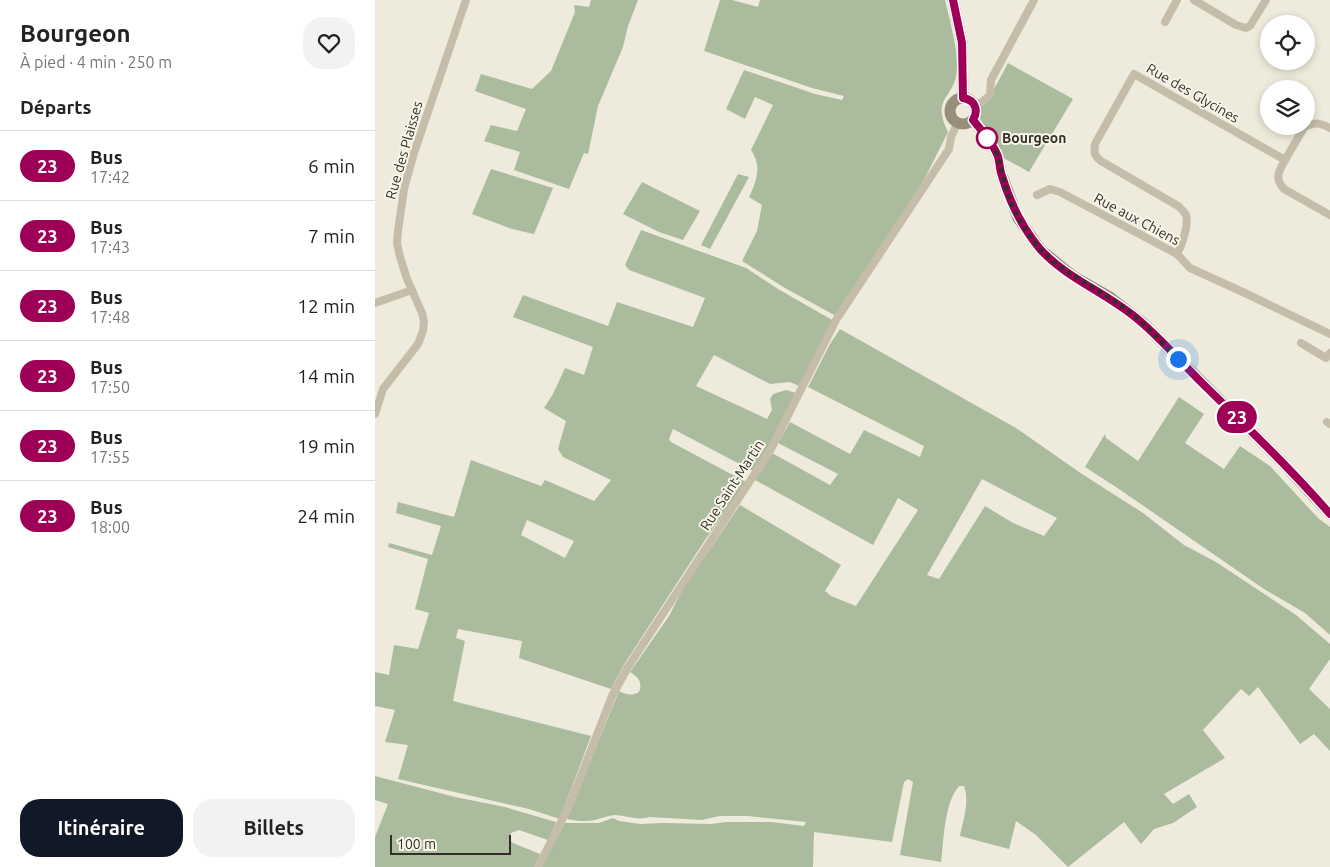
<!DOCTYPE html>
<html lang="fr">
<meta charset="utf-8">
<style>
body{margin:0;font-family:Ubuntu,sans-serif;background:#f2f2f2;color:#222;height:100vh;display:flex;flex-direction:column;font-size:19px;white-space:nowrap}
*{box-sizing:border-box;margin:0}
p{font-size:16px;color:#767676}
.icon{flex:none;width:28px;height:28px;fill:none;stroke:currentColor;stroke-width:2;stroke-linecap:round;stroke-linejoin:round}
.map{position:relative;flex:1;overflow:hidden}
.panel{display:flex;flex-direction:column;background:#fff;width:375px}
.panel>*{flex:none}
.badge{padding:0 10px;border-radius:16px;font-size:18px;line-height:32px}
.buttons{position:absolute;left:885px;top:15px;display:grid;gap:10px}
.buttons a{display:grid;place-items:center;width:55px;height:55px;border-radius:50%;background:#fff;box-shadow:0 2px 8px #0003;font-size:25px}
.scale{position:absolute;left:15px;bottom:12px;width:121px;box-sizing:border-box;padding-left:5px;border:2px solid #332f28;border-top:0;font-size:14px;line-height:18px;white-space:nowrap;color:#332f28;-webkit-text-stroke:4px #f7f4e8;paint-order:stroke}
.you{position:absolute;width:25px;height:25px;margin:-12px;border:4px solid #fff;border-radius:50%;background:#1a73e8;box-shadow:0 0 0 8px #1a73e833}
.map>.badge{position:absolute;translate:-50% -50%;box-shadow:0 0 0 2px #fff}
h2{padding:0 20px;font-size:19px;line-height:45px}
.round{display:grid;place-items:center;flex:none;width:52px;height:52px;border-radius:20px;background:#f2f2f2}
.summary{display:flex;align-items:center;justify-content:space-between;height:85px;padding:0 20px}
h1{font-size:24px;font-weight:700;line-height:38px}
.primary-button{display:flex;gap:10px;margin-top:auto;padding:10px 20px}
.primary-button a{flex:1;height:58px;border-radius:20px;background:#111827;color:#fff;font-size:20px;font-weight:700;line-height:58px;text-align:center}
.primary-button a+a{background:#f2f2f2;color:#222}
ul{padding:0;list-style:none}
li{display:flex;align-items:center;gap:15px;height:70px;padding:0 20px;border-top:1px solid #e0e0e0}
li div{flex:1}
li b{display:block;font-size:19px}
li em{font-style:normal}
li .badge{min-width:55px;font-weight:700;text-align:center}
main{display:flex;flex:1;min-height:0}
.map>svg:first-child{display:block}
.green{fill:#aabb9e;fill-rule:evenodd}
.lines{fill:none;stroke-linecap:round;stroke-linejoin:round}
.street{stroke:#c5bdaa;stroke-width:8}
.secondary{stroke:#988e7c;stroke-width:11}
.line-casing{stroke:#fff;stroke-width:11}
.line{stroke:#9f0057;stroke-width:8}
.walk{stroke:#332f28;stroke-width:5;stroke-dasharray:0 9}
.stop-dot{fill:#fff;stroke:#9f0057;stroke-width:2.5}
.labels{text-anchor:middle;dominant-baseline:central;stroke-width:4;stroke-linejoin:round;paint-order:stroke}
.street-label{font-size:14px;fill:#332f28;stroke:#f7f4e8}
.stop-label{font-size:14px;font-weight:bold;fill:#332f28;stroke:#f7f4e8;text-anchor:start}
</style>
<main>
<section class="panel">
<div class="summary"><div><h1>Bourgeon</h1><p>À pied · 4 min · 250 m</p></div><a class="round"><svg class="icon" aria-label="heart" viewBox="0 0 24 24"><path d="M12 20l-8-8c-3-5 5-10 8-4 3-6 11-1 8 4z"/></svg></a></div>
<h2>Départs</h2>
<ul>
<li><span class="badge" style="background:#9f0057;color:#fff">23</span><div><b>Bus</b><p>17:42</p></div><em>6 min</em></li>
<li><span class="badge" style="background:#9f0057;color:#fff">23</span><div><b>Bus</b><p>17:43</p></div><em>7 min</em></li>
<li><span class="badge" style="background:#9f0057;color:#fff">23</span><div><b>Bus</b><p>17:48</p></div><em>12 min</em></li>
<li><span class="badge" style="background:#9f0057;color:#fff">23</span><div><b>Bus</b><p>17:50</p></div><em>14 min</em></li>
<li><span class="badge" style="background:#9f0057;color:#fff">23</span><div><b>Bus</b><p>17:55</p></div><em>19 min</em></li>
<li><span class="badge" style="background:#9f0057;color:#fff">23</span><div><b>Bus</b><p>18:00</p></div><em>24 min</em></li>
</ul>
<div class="primary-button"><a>Itinéraire</a><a>Billets</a></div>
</section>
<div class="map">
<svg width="955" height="867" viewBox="0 0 955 867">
<rect width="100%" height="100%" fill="#eeebdc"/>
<g class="green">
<polygon points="216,0 263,0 253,26 248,47 223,106 213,154 209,153 194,189 139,170 145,152 109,141 116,125 142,131 151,109 100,91 106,74 157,89 176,71 200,12 199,5 214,7"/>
<path d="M345,0H357L383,7L385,0H570C575,22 582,45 582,68C581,99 555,96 573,132L545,188L461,316L410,288L367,261L382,231L387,205L374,197C382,180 387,166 376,150L398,105L380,97L370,119L351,109L369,70L440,94L467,100L469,96L437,88L329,51Z"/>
<polygon points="633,63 698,99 654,172 625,156 603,115 604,103 618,91"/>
<polygon points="116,169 178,188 159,234 137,229 97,214"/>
<polygon points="363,174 374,177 335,249 326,245"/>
<polygon points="267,182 325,211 308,240 284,232 248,214"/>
<path d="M266,230L371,268L403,289L459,321L424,386L415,382L395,384L339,355L321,386L392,419L397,410L395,399L398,394L411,390L421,393L391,451L378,471L298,429L294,439L296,442L371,482L330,540L250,663L236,689L144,658L147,641L83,629L81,638L90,641L78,701L216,736L185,819L154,809L23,779L33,745L10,742L20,710L0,706V672L14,675L19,645L43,649L54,613L40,609L53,559L13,547L14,543L57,555L66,526L21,513L23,502L79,517L96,460L166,486L170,480L219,501L236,480L188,457L183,449L191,421L169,408L178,394L190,368L209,375L218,347L138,317L148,295L233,326L242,302L318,327L330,298L254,270L250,265ZM152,520L199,541L190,558L146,535Z"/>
<path d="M465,329L641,428L707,474L768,513L809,545L841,562L921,615L955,644V659L934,689L955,709V751L939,734L925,744L883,687L874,696L866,689L828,730L850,758L789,794L798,804L814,794L822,807L798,823L779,829L766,844L749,822L693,867L661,835L641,821L634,849L585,836C588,820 595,802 589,786H584C569,803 569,840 566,862L525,855L538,782L533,779L529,782L517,842L439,832L438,867H166L190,823H224L238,818L244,821L265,824L289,823L336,824L351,822H396L429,826L431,822L373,816H345L327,820L274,817C261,821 251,815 239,815C232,816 226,818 220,820C210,822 201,821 192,819L244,691C252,695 256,696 264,692C268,682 263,677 255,672L294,616L308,589L365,505L466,565L450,591L456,596L481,606L543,510L523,498L498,545L380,480L397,453L455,485L463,474L403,443L415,422L475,454L489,430L545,457L549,446L433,387L455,344ZM607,479L682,518L669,536L638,523L610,506L564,579L552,575Z"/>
<polygon points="804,397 829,414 810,443 849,469 865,446 895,466 943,518 955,527 955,635 930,613 889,589 744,489 710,467 730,434 731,438 763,461"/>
<polygon points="0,776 80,797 130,807 181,822 173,840 144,830 136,833 135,840 138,843 165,854 159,867 0,867 0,837 13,804 0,800"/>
</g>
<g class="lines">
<g class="street">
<polyline points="819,0 861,25 871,28 875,26 891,0"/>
<polyline points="790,22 802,0"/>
<polyline points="600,104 607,102 615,95 616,80 659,0"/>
<path d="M931,126C941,122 946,123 955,128"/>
<path d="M910,160C904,171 899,178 909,189L955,215"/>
<polyline points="662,195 675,189 685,192 802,254 815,268 872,294 955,334"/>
<path d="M802,254C807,245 814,224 811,215C809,211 806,209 803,206L726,161C719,156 719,152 720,144L759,74L910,160L930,126"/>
<polyline points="0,303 37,290"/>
<polyline points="926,343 951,358 955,353"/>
<polyline points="0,414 8,389 43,344 48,331 49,322 47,313 32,279 25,257 22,243 23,231 29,189 39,153 91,0"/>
<polyline points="952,422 955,424"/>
<polyline points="163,867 195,804 237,696 253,667 396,449 461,320 574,149 576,137 583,122"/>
</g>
<g class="secondary">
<polyline points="578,0 587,43 588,98"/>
<circle cx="588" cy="111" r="13"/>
<polyline points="598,120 615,141 623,156 626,173 643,218 666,250 698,276 735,297 767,322 905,460 955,514"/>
</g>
</g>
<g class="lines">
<g class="line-casing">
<path id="line" d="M578,0L587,43L588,98C600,100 604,110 598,120C607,131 616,141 622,154C625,160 624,169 627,176C635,203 647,227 665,249C693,280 735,294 766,322C788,341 807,363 828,384C871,426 915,468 955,514"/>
</g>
<use href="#line" class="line"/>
<path class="walk" d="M612,138C625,150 627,178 633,195C640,215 652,234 666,250C686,271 711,282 735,298C761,314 782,337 803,359"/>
</g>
<circle class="stop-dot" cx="612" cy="138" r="10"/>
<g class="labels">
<g class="street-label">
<text transform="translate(818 93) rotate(30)">Rue des Glycines</text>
<text transform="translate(29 150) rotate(-74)">Rue des Plaisses</text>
<text transform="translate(762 219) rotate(28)">Rue aux Chiens</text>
<text transform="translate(357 485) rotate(-57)">Rue Saint-Martin</text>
</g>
<g class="stop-label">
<text x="627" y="138">Bourgeon</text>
</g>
</g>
</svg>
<div class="buttons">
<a><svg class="icon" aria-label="locate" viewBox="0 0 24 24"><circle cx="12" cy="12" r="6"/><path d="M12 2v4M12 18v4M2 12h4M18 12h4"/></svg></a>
<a><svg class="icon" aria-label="layers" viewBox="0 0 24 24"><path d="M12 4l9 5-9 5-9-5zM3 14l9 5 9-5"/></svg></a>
</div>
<div class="scale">100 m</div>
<div class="you" style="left:803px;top:359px"></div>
<b class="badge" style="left:862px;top:417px;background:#9f0057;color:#fff">23</b>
</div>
</main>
